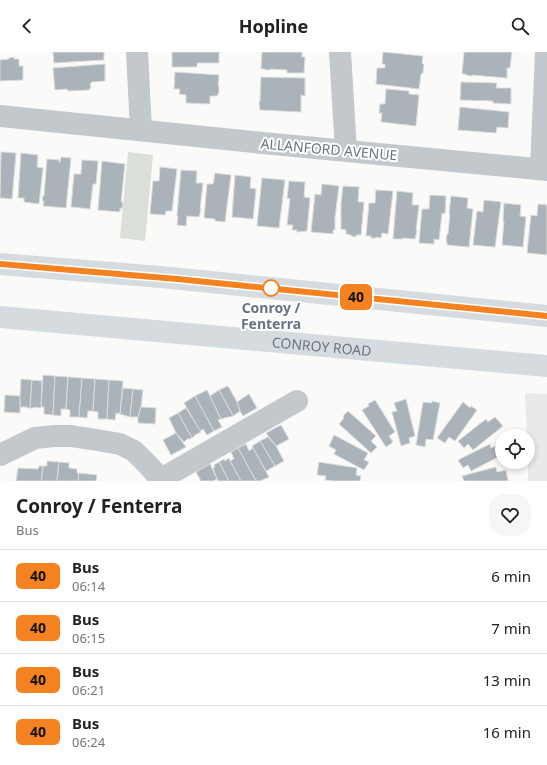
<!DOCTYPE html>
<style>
body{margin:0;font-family:"Noto Sans",sans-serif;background:#f6f6f6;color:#222;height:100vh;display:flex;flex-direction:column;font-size:15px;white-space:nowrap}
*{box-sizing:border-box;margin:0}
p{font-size:13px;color:#767676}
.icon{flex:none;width:22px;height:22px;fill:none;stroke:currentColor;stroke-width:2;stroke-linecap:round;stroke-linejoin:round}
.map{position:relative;height:429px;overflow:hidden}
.side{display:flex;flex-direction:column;background:#fff;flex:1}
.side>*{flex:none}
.badge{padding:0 8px;border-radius:6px;font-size:14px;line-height:26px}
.buttons{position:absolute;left:495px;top:377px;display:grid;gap:8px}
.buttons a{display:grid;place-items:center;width:40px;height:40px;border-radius:50%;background:#fff;box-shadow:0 2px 6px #0003;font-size:20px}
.map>.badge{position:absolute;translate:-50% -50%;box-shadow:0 0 0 2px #fff}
.round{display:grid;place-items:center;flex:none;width:42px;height:42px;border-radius:16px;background:#f6f6f6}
.summary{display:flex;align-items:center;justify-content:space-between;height:68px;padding:0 16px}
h1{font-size:19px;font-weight:700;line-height:30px}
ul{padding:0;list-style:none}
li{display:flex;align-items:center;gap:12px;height:52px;padding:0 16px;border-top:1px solid #e0e0e0}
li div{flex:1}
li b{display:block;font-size:15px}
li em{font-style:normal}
li .badge{min-width:44px;font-weight:700;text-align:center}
header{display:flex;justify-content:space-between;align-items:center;height:52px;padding:0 16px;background:#fff;font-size:18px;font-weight:700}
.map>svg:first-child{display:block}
.built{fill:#e8e9e9}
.green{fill:#dadfd7}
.building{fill:#aab3b9;stroke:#dcdcda}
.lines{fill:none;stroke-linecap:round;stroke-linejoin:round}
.minor{stroke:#c3c8cc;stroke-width:22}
.major{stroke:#d6dbdf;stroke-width:22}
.line-casing{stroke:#fff;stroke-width:9}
.line{stroke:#f58220;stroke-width:6}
.stop-dot{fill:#fff;stroke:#f58220;stroke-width:2}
.labels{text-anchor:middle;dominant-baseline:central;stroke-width:4;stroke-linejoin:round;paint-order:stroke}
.street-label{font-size:14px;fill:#657683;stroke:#fff}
.stop-label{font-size:14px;font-weight:bold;fill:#657683;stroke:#fff}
</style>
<header><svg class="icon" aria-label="back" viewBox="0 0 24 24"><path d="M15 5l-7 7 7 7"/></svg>Hopline<svg class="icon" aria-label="search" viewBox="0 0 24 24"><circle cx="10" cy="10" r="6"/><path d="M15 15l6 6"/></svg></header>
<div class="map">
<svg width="547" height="429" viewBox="0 0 547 429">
<rect width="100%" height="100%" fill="#fafaf8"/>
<polygon class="built" points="525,341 547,342 547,429 528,429 528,384 527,384"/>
<polygon class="green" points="128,100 153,103 145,189 120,186"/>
<g class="building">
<polygon points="53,0 104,0 104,8 54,11"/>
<polygon points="172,0 220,0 219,1 219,11 197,11 197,15 172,15"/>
<polygon points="262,0 302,0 302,5 305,5 304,21 287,21 287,18 270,17 270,18 265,18 265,17 261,17"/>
<polygon points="383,0 423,4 422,11 424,13 423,21 421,22 419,37 376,32 377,16 385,16 385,12 382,12"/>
<polygon points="464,0 512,0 510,16 507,16 507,26 472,23 472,24 466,23 466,22 462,22"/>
<polygon points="14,5 14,7 19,7 19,14 23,14 23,28 0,29 0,8 9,7 9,6"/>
<polygon points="105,12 105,29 92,30 90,32 91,35 89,38 68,39 67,37 55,38 53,16"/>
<polygon points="175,20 219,23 218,33 219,35 219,40 217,44 210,44 210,52 186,51 186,43 179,42 180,37 174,37"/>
<polygon points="261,25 305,26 305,44 301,43 301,60 260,58 259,50 260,49"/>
<polygon points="461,30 497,31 496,36 511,36 511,52 493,51 493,49 460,48"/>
<polygon points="386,37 409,39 409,42 419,43 416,74 381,70 382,61 379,61 380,52 385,52"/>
<polygon points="460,55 509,60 508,76 497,75 496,81 458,78"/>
<polygon points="1,100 16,101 12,147 0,146"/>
<polygon points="21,101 38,103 37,115 43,116 39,152 24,150 24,146 18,146"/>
<polygon points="61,105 71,106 66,156 43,154 44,149 42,149 43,144 44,144 47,107 59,108 59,110 60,110"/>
<polygon points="82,108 98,109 96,132 93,132 90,157 71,155 74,122 81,122"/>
<polygon points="102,109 125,112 121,150 123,150 122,157 120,156 120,160 98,158"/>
<polygon points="160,115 177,117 172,159 166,159 165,163 150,162 153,129 159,129"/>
<polygon points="181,118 197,119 196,131 203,131 200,157 201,157 199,165 187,164 186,174 177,173 178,165 177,164"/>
<polygon points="215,121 231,123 225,170 215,169 215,167 204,166 207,132 213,132"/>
<polygon points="235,123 251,125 250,136 256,137 253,167 232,165"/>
<polygon points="262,126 285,128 279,176 257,174"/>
<polygon points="289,129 305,130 304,145 310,146 307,179 296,180 297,178 292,178 293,173 287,173 290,147 287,146"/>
<polygon points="322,132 339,134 335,165 335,178 333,178 333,182 311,180 315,142 321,143"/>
<polygon points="343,134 359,135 358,150 364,150 361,183 356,183 356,185 351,184 351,183 346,182 346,178 341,177 341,151"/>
<polygon points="376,138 393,139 388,182 382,181 381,186 376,185 376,186 371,186 371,184 366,184 369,151 375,151"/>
<polygon points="397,139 413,141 412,153 419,153 416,178 417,179 415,187 403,186 403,187 393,187"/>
<polygon points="430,143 446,144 445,162 442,161 439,188 434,187 434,192 419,191 422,157 429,157"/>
<polygon points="451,144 468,146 467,156 473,157 469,195 447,193 447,190 446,189 447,182 448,182 450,162 449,162"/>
<polygon points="484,148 501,150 495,195 473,193 477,159 483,160"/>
<polygon points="504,151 521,153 520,164 526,165 523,195 502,193 504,169 503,169"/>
<polygon points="538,152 547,153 547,203 527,201 531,163 537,164"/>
<polygon points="43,323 55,324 53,363 44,362 44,355 41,355"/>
<polygon points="55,324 68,325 66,357 61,357 61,364 53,363"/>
<polygon points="68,325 82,326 79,365 70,365 70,358 66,357"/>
<polygon points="82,326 95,327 93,359 88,359 87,366 79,365"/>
<polygon points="21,327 32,328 30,356 27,356 27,355 20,355 20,344"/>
<polygon points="95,327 109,328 107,367 98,367 98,360 93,359"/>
<polygon points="32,328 42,329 41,355 40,356 34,355 33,356 30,356"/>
<polygon points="109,328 123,329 120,362 116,361 115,368 107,367"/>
<polygon points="228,334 237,350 240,359 233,364 219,338"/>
<polygon points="123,336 133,337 130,365 120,362"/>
<polygon points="133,337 143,338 141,355 138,365 130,365"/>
<polygon points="207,338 221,367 218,368 222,375 214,379 195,344"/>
<polygon points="219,338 233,364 230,365 228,365 221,367 210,344"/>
<polygon points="249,342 257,356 243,364 240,359 237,350"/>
<polygon points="5,343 20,344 20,361 4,360"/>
<polygon points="195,344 214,379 207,383 203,377 200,379 184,351"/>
<polygon points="406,347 415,384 409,386 410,391 401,394 392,360 397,359 394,351"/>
<polygon points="375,348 395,380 389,384 393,390 386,395 362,358 369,354 368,352"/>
<polygon points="432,349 440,351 433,388 426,387 425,395 416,393 423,350 432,351"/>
<polygon points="463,350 470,356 471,354 477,358 455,389 449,385 445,391 437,386"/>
<polygon points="141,355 156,356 155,372 138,371 138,365"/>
<polygon points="186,356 201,380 195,383 192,386 178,361"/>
<polygon points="348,359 376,384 371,389 377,395 371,401 339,372 344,366 343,364"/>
<polygon points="178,361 192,386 189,387 187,387 184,390 176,381 169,366"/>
<polygon points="495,365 503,374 473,398 468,392 464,396 458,389 486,367 488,370"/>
<polygon points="281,373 289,387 276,394 266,381"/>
<polygon points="176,381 186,395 171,403 163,388"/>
<polygon points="334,383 368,401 364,408 369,410 364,418 334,402 336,398 329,394"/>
<polygon points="268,385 276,394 284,409 275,414 260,389"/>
<polygon points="260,389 275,414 266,419 252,394"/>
<polygon points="246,392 249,399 253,396 269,425 260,429 256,429 238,396"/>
<polygon points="490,392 491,396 499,392 502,397 502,403 471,419 468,413 463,416 458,408"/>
<polygon points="238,396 256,429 241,429 230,409 234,407 231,400"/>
<polygon points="229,406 230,409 241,429 229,429 219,410 224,407 225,409"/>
<polygon points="47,409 59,410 57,429 41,429 43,414 47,414"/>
<polygon points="59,410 69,411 69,416 77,417 77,421 79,421 78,429 57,429"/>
<polygon points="219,410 229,429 218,429 217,427 213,416 215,415 214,413"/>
<polygon points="319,410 357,416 356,423 361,424 360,429 333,429 325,428 326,424 317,423"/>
<polygon points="210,412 217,427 213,429 201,429 196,420"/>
<polygon points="39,414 43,414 41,429 16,429 18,416 38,417"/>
<polygon points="496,415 497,420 506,418 508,429 464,429 462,424"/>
<polygon points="79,421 97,423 96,429 78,429"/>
</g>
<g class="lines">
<g class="minor">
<polyline points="137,0 141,78"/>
<polyline points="340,0 346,99"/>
<polyline points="0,64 263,91 547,118"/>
<polyline points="541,117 546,0"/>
<polyline points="0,403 35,386 54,384 71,384 103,389 120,392 134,399 149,414 162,429"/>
<polyline points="161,427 297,349"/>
</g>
<g class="major">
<polyline points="0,212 161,225 547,264"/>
<path id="s1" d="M0,265L547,314"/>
</g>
</g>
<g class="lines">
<g class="line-casing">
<polyline id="line" points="0,212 177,227 547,264"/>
</g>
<use href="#line" class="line"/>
</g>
<circle class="stop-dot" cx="271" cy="236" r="8"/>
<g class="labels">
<g class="street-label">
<text transform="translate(329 97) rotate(5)">ALLANFORD AVENUE</text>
<text stroke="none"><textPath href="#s1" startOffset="323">CONROY ROAD</textPath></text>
</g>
<g class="stop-label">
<text x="271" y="255">Conroy /<tspan x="271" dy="16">Fenterra</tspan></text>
</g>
</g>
</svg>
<div class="buttons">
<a><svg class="icon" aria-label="locate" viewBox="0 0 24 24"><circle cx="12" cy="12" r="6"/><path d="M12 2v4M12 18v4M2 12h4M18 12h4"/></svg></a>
</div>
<b class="badge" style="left:356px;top:245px;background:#f58220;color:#111">40</b>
</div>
<section class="side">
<div class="summary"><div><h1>Conroy / Fenterra</h1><p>Bus</p></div><a class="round"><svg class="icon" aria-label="heart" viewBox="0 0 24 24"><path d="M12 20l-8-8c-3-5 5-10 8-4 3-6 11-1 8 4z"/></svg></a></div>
<ul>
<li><span class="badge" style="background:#f58220;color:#111">40</span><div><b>Bus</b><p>06:14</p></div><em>6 min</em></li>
<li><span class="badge" style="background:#f58220;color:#111">40</span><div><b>Bus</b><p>06:15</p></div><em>7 min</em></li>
<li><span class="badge" style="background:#f58220;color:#111">40</span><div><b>Bus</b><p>06:21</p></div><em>13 min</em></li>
<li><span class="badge" style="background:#f58220;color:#111">40</span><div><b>Bus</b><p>06:24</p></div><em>16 min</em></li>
</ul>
</section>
